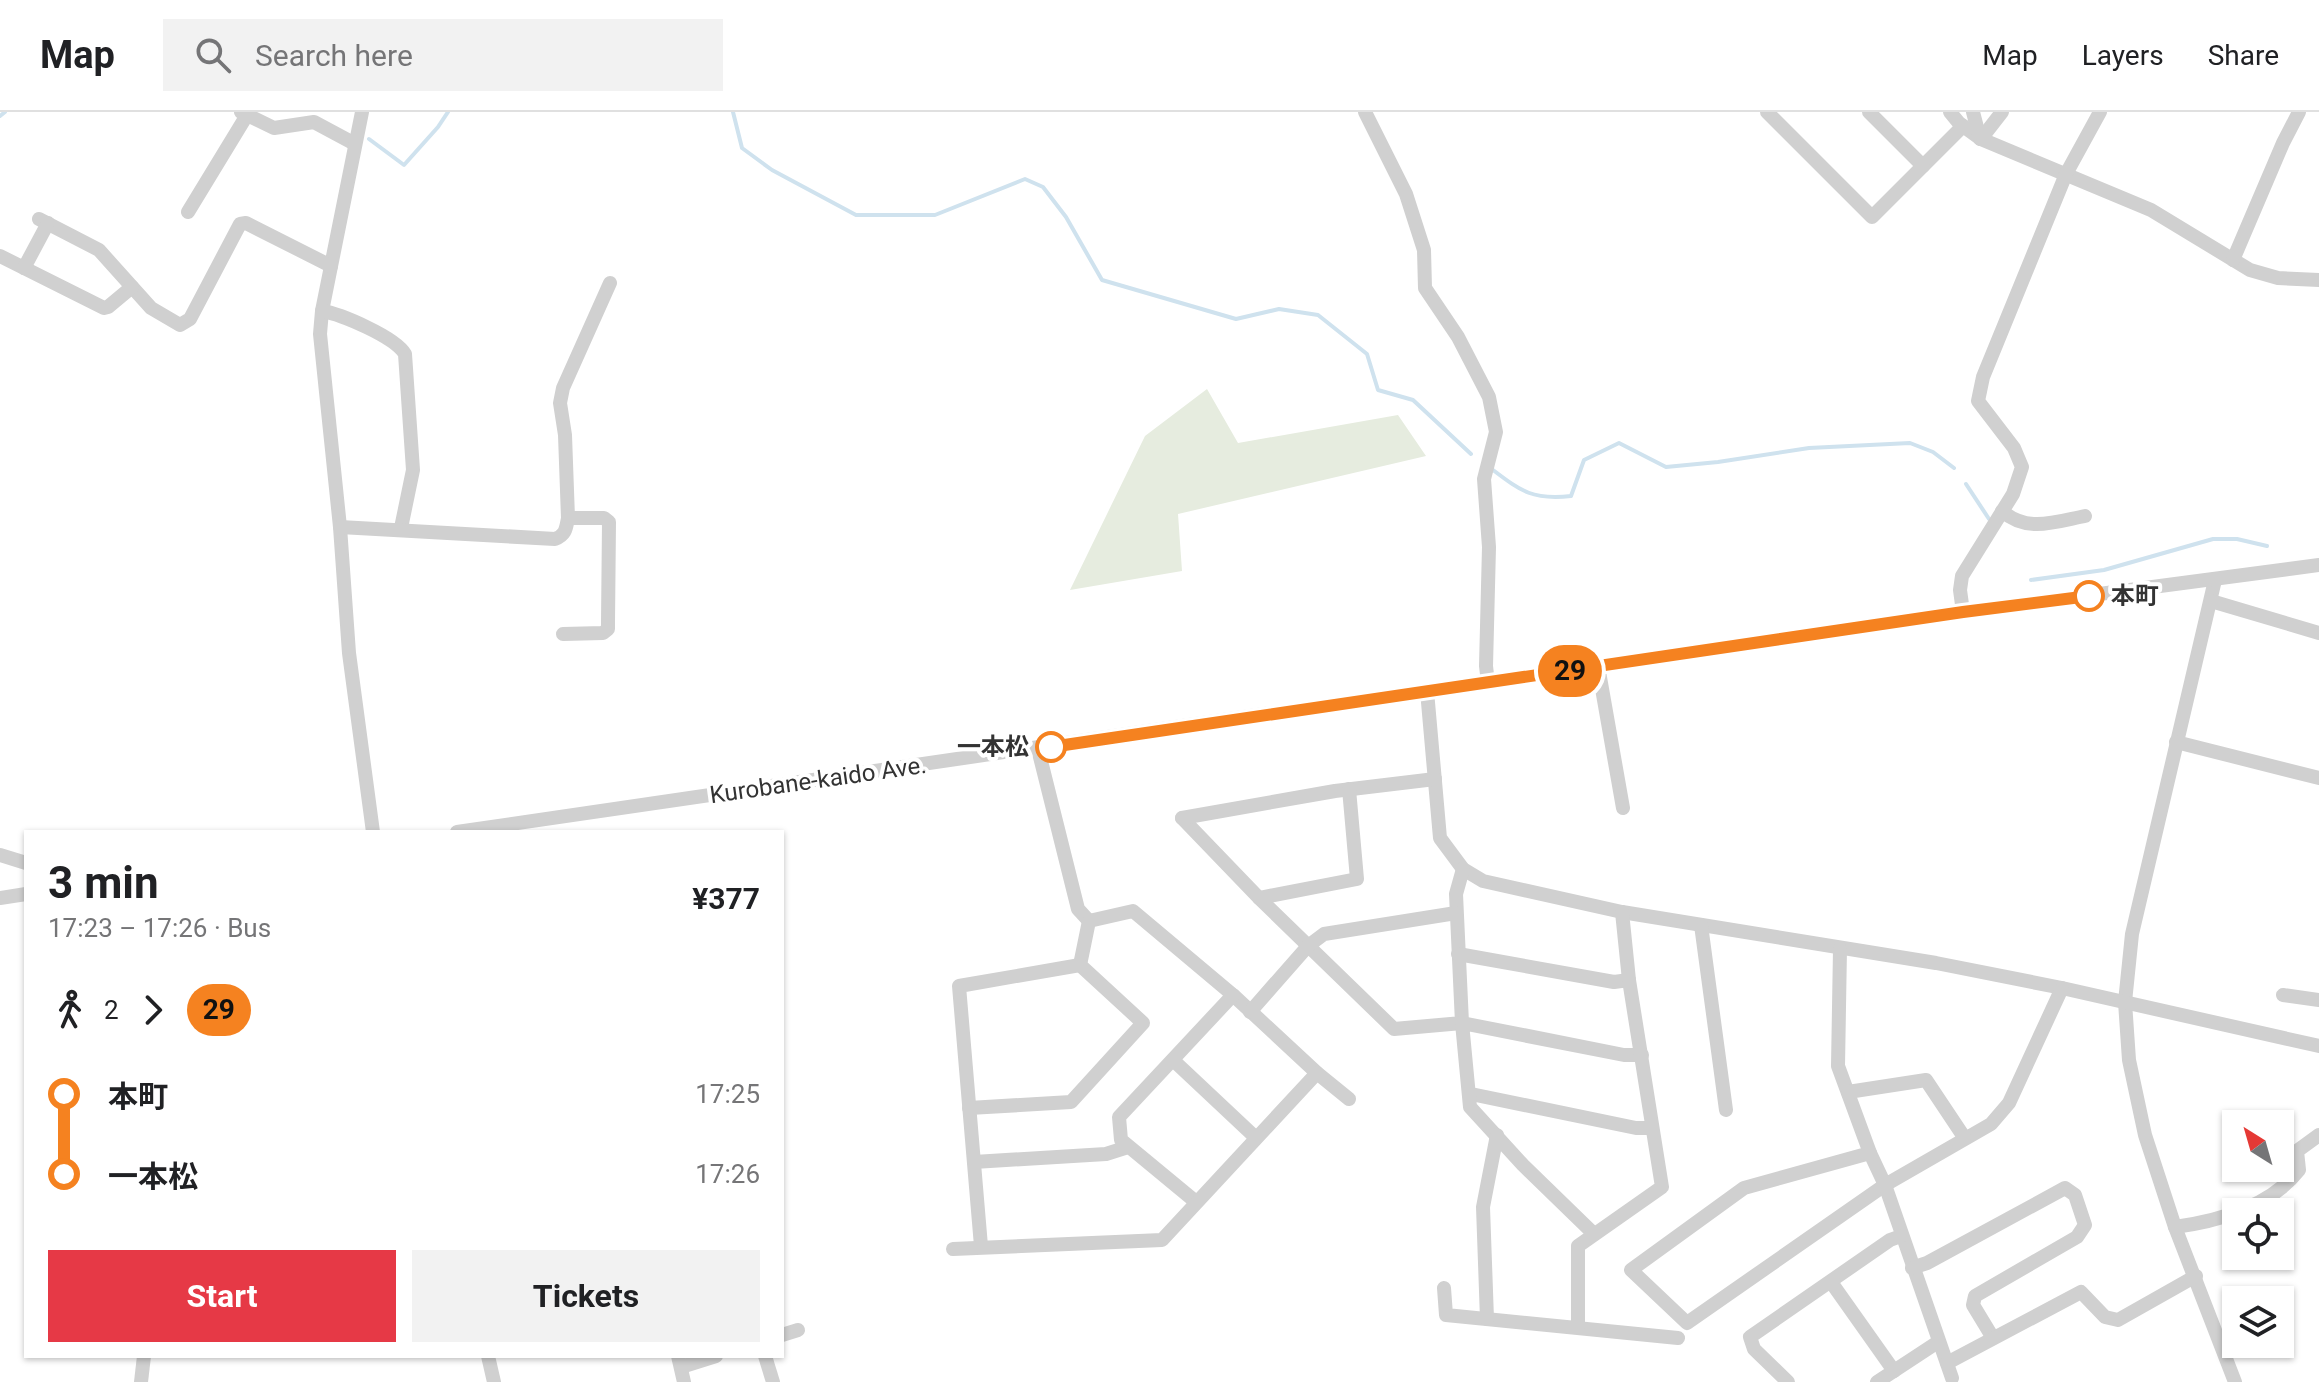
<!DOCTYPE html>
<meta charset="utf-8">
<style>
body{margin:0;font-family:Roboto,"Noto Sans JP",sans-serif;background:#f2f2f2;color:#202124;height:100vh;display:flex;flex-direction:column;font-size:30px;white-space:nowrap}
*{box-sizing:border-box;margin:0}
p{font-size:26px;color:#757577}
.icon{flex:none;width:44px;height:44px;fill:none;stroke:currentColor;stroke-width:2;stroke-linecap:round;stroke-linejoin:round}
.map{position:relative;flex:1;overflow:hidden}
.panel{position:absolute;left:24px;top:718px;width:760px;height:528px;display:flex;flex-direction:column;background:#fff;border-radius:0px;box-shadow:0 2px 6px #0004}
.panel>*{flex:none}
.badge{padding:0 16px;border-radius:26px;font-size:28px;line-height:52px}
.needle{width:52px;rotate:323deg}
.fabs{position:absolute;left:2222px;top:998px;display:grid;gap:16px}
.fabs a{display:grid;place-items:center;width:72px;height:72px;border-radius:0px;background:#fff;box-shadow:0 2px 6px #0004;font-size:40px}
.map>.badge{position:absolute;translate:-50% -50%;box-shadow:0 0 0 4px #fff}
.legs{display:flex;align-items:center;gap:12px;height:88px;padding:0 24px;font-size:26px}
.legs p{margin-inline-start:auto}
.headline{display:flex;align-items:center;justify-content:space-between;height:136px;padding:0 24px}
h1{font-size:44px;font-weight:700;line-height:60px}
.button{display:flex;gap:16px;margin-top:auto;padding:16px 24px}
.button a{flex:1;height:92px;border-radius:0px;background:#e63946;color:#fff;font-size:32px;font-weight:700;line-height:92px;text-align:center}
.button a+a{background:#f2f2f2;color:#202124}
ul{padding:0 24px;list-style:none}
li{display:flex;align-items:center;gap:28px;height:80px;font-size:30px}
li i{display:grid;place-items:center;width:12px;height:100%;margin:0 10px;background:currentColor}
li i::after{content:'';width:20px;height:20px;margin:-10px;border:6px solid;border-radius:50%;background:#fff}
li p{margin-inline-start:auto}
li:first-child i{background:linear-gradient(#0000 50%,currentColor 0)}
li:last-child i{background:linear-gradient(currentColor 50%,#0000 0)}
header{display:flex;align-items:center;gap:48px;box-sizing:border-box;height:112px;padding:0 40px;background:#fff;border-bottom:2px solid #e0e0e0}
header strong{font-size:38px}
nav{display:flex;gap:44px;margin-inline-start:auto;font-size:28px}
.search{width:560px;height:72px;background:#f2f2f2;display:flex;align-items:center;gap:20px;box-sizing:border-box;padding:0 28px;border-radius:0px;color:#757577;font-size:30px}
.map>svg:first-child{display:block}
.green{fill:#e6ecdf}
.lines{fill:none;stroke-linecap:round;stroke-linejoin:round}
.stream{stroke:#cfe2ee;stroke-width:4}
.minor{stroke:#d0d0d0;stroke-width:14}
.line-1-casing{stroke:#fff;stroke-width:18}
.line-1{stroke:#f58220;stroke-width:12}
.stop-1-dot{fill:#fff;stroke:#f58220;stroke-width:4}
.labels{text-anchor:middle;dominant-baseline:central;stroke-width:8;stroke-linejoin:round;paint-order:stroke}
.stop-label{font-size:24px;font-weight:bold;fill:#333;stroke:#fff;text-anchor:start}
.street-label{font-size:24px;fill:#333;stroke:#fff}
</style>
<header>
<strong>Map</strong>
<div class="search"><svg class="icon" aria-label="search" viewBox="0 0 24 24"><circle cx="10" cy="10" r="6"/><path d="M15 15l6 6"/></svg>Search here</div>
<nav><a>Map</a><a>Layers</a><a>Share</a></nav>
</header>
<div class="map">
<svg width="2319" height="1270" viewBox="0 0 2319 1270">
<rect width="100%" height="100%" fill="#fff"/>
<polygon class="green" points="1207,277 1238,331 1398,303 1426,344 1178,402 1182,459 1070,478 1145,324"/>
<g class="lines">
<g class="stream">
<polyline points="733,0 742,36 772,58 856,103 935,103 1025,67 1043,75 1066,105 1102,168 1236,207 1279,197 1318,203 1367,242 1378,278 1413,288 1471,342"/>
<polyline points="0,4 5,0"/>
<polyline points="369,27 404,53 438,15 448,0"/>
<path d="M1493,358C1522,380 1533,388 1571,384L1584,348L1619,331L1666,355L1718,350L1809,336L1910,331L1933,340L1954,356"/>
<polyline points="1966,372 1989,407"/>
<polyline points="2031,468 2104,458 2213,427 2237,427 2267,434"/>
</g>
<g class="minor">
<polyline points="241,0 274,16 314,10 355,32"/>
<polyline points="362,0 322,199 320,222 340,415 349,541 373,720"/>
<polyline points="1365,0 1406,82 1424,138 1425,176 1458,225 1489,285 1496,320 1484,367 1489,435 1486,554 1488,571"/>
<polyline points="1767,0 1872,105 1963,14"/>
<polyline points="1869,0 1923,54"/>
<polyline points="1950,0 1959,11 1981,27 2151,98 2250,158 2278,166 2319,168"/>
<polyline points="1973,0 1980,27"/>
<polyline points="1981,27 2002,0"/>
<polyline points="188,100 247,3"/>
<polyline points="39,107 99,138 151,196 180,213 190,207 240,112 246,111 331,154"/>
<polyline points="0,144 104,196 108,195 132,175"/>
<polyline points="2233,148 2283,31 2299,0"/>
<polyline points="24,156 48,111"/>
<path d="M322,199C341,202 395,225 405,242L413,358L401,416"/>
<path d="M2002,399C2027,421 2055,410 2085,404"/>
<path d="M340,415L555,427C566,423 566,416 568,406L565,323L560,291L563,276L610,171"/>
<polyline points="2215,468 2132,822 2125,890 2129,948 2145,1023 2175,1115 2235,1270"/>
<polyline points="2211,489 2319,521"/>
<polyline points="1963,500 1960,478 1962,464 2013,382 2022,355 2014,336 1978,289 1983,265 2066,62 2100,0"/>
<polyline points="563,522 603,521 608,517 608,510 609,410 604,406 568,406"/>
<polyline points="1598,554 1623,696"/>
<polyline points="1427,579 1440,726 1463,757 1483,769 1622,800 1936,851 2062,876 2319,934"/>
<polyline points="2176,630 2319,666"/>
<polyline points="1038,637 1078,797 1089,809 1133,799 1233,883 1317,961 1349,987"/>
<polyline points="1182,706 1259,786 1394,917 1462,911 1456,782 1463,757"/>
<polyline points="1182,706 1335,679 1435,667"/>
<polyline points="457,720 1963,500 2319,453"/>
<polyline points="0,743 26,751"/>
<polyline points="0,786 26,782"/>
<polyline points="1259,786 1357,767 1349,677"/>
<polyline points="1701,813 1726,998"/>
<polyline points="1840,837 1838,954 1870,1041 1744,1076 1631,1158 1687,1211 1885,1073 1991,1012 2009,991 2062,876"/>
<polyline points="1458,842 1614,870 1629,868"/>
<polyline points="2283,883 2319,888"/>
<polyline points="1250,900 1308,834 1324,822 1456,801"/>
<polyline points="1173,948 1255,1025"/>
<polyline points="1848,980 1926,968 1964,1025"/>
<polyline points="1471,982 1636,1016 1652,1016"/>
<polyline points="969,996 1071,990 1143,911 1080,853 1089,809"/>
<polyline points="1870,1041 1885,1073 1952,1266"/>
<polyline points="974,1050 1106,1042 1128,1035"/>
<polyline points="1196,1090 1121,1028 1119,1005 1233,883"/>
<path d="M2175,1115C2219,1109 2270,1095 2299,1058L2297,1039L2319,1023"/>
<polyline points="1594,1122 1523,1053 1470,995 1462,911 1624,943 1642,943"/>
<polyline points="981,1134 959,874 1080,853"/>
<polyline points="953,1137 1162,1128 1317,961"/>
<polyline points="1912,1156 1927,1151 2065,1076 2075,1083 2085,1113 2077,1125 1975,1184 1973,1193 1993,1226"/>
<polyline points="1831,1170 1894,1259"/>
<polyline points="1444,1176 1446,1203 1678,1226"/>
<polyline points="1487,1207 1483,1095 1497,1023"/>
<polyline points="1578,1215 1578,1134 1662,1075 1629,868 1622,800"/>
<polyline points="782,1223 798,1218"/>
<polyline points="488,1244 494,1270"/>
<polyline points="678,1244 684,1270"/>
<polyline points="765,1244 773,1270"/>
<polyline points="1947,1251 2081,1180 2105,1205 2118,1208 2196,1164"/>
<polyline points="681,1255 716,1244"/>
<polyline points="141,1270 144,1244"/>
<polyline points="1788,1270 1754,1237 1750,1225 1890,1128 1901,1124"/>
<polyline points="1877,1270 1938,1230"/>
</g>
</g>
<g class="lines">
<g class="line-1-casing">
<polyline id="line-1" points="1051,635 1963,500 2089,484"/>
</g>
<use href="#line-1" class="line-1"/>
</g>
<g class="stop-1-dot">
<circle cx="2089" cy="484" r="14"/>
<circle cx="1051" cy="635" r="14"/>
</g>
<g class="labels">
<g class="stop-label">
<text x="2111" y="484">本町</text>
<text x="1029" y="635" text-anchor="end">一本松</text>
</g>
<g class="street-label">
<text transform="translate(818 668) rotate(-8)">Kurobane-kaido Ave.</text>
</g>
</g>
</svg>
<div class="fabs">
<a><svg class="needle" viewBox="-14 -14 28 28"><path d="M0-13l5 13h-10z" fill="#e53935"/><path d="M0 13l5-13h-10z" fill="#757577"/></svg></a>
<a><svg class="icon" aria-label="locate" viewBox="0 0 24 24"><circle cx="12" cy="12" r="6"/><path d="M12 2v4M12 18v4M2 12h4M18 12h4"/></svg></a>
<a><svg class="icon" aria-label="layers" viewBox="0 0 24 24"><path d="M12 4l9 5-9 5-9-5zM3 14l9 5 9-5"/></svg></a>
</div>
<b class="badge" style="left:1570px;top:559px;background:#f58220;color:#111">29</b>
<section class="panel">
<div class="headline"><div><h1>3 min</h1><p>17:23 – 17:26 · Bus</p></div><b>¥377</b></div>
<div class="legs"><svg class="icon" aria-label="walk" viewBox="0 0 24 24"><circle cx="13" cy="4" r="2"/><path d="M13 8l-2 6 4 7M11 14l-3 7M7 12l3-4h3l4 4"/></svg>2<svg class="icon" aria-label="forward" viewBox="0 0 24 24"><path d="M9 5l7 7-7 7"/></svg><b class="badge" style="background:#f58220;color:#111">29</b></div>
<ul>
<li><i style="color:#f58220"></i><b>本町</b><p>17:25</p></li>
<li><i style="color:#f58220"></i><b>一本松</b><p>17:26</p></li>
</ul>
<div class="button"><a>Start</a><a>Tickets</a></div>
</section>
</div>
